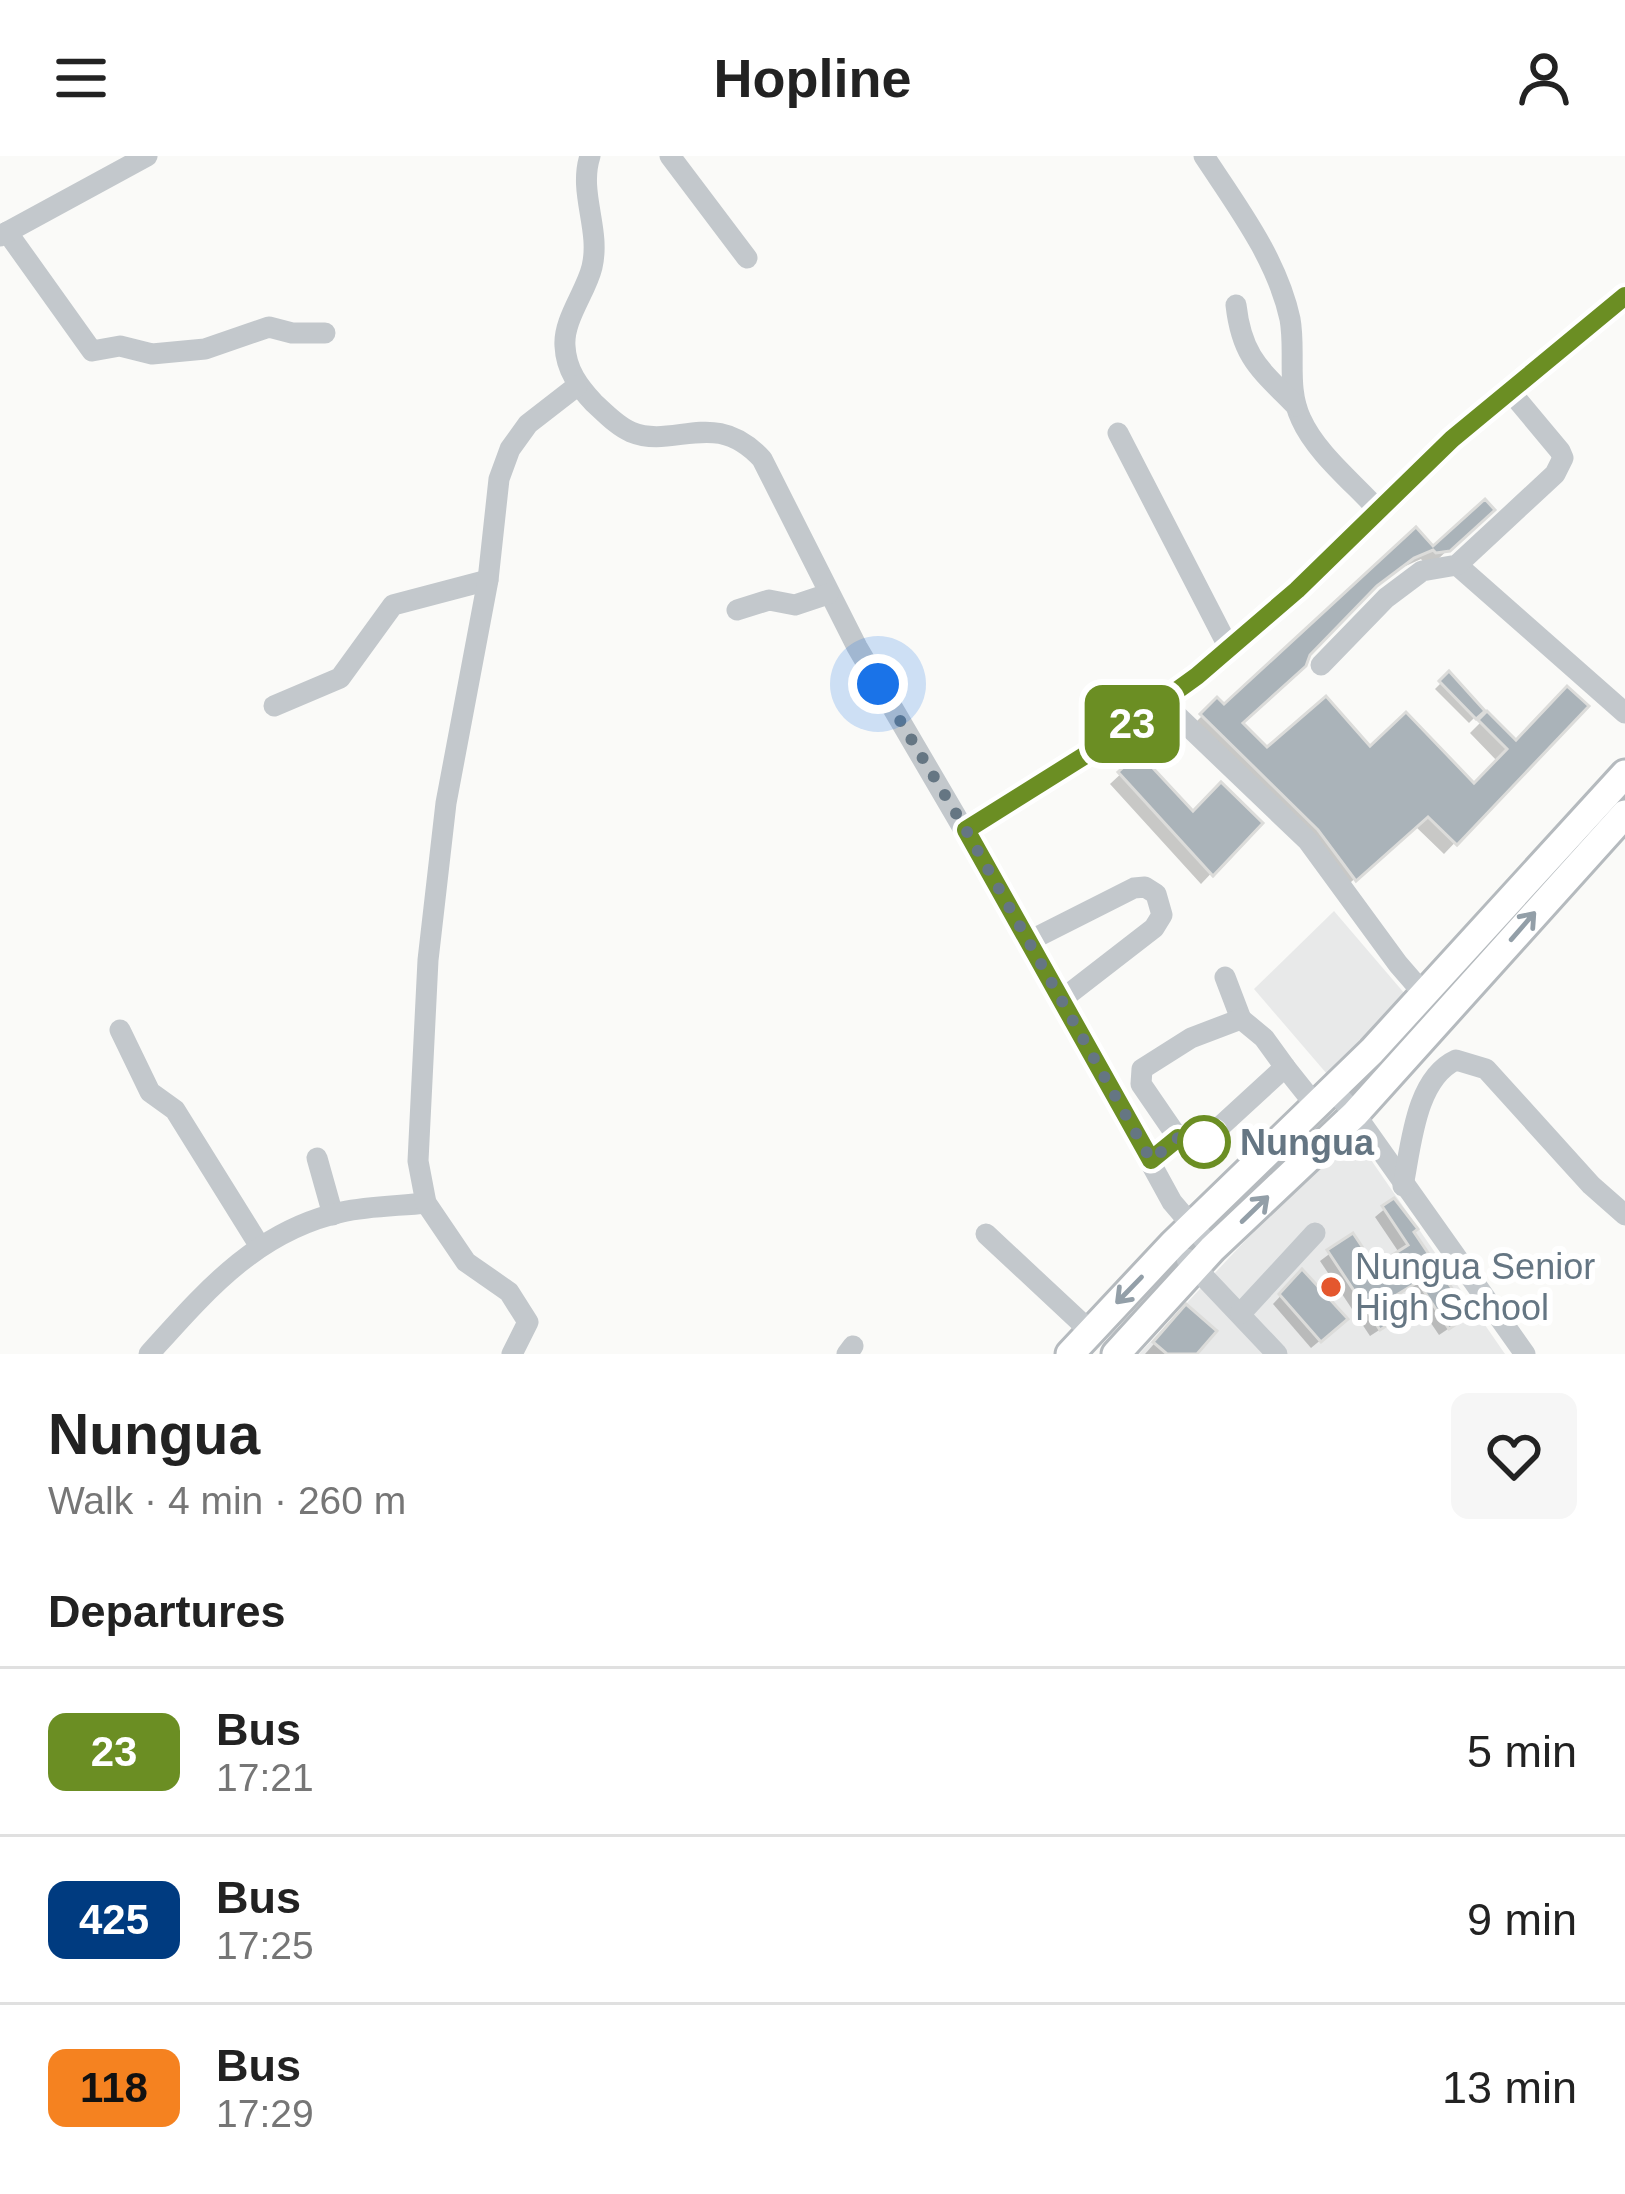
<!DOCTYPE html>
<meta charset="utf-8">
<style>
body{margin:0;font-family:Arial,sans-serif;background:#f6f6f6;color:#222;height:100vh;display:flex;flex-direction:column;font-size:45px;white-space:nowrap}
*{box-sizing:border-box;margin:0}
p{font-size:39px;color:#767676}
.icon{flex:none;width:66px;height:66px;fill:none;stroke:currentColor;stroke-width:2;stroke-linecap:round;stroke-linejoin:round}
.map{position:relative;height:1198px;overflow:hidden}
.sheet{display:flex;flex-direction:column;background:#fff;flex:1}
.sheet>*{flex:none}
.badge{padding:0 24px;border-radius:18px;font-size:42px;line-height:78px}
.you{position:absolute;width:60px;height:60px;margin:-30px;border:9px solid #fff;border-radius:50%;background:#1a73e8;box-shadow:0 0 0 18px #1a73e833}
.map>.badge{position:absolute;translate:-50% -50%;box-shadow:0 0 0 6px #fff}
h2{padding:0 48px;font-size:45px;line-height:108px}
.round{display:grid;place-items:center;flex:none;width:126px;height:126px;border-radius:18px;background:#f6f6f6}
.headline{display:flex;align-items:center;justify-content:space-between;height:204px;padding:0 48px}
h1{font-size:57px;font-weight:700;line-height:90px}
ul{padding:0;list-style:none}
li{display:flex;align-items:center;gap:36px;height:168px;padding:0 48px;border-top:3px solid #e0e0e0}
li div{flex:1}
li b{display:block;font-size:45px}
li em{font-style:normal}
li .badge{min-width:132px;font-weight:700;text-align:center}
header{display:flex;justify-content:space-between;align-items:center;height:156px;padding:0 48px;background:#fff;font-size:54px;font-weight:700}
.map>svg:first-child{display:block}
.built{fill:#e8e9e9}
.shadow{fill:#0003}
.building{fill:#aab3b9;stroke:#dcdcda;stroke-width:3}
.lines{fill:none;stroke-linecap:round;stroke-linejoin:round}
.major-casing{stroke:#b5babe;stroke-width:33}
.minor{stroke:#c3c8cc;stroke-width:21}
.major{stroke:#fff;stroke-width:27}
.oneway{stroke:#939fa8}
.line-casing{stroke:#fff;stroke-width:27}
.line{stroke:#6b8e23;stroke-width:18}
.walk{stroke:#657683;stroke-width:12;stroke-dasharray:0 21.6}
.stop-dot{fill:#fff;stroke:#6b8e23;stroke-width:6}
.poi-dot{fill:#e4572e;stroke:#fff;stroke-width:4.5}
.labels{text-anchor:middle;dominant-baseline:central;stroke-width:12;stroke-linejoin:round;paint-order:stroke}
.stop-label{font-size:36px;font-weight:bold;fill:#657683;stroke:#fff;text-anchor:start}
.poi-label{font-size:36px;fill:#657683;stroke:#fff;text-anchor:start}
</style>
<header><svg class="icon" aria-label="menu" viewBox="0 0 24 24"><path d="M4 6h16M4 12h16M4 18h16"/></svg>Hopline<svg class="icon" aria-label="person" viewBox="0 0 24 24"><circle cx="12" cy="8" r="4"/><path d="M4 21q1-7 8-7t8 7"/></svg></header>
<div class="map">
<svg width="1625" height="1198" viewBox="0 0 1625 1198">
<rect width="100%" height="100%" fill="#fafaf8"/>
<g class="built">
<polygon points="1334,755 1405,838 1327,918 1254,833"/>
<polygon points="1349,972 1505,1198 1139,1198 1258,1071 1252,1063"/>
</g>
<g class="shadow">
<polygon points="1490,354 1436,405 1424,407 1421,403 1399,413 1363,440 1240,568 1267,595 1370,594 1474,631 1498,606 1470,577 1487,560 1515,588 1585,550 1444,698 1415,670 1343,733 1191,571 1217,545 1224,552 1416,376 1433,394"/>
<polygon points="1449,519 1481,555 1469,567 1435,533"/>
<polygon points="1139,601 1193,659 1259,667 1201,728 1110,628"/>
<polygon points="1393,1046 1457,1167 1439,1179 1408,1133 1393,1142 1393,1165 1370,1180 1320,1105 1352,1081 1374,1114 1400,1098 1375,1061"/>
<polygon points="1302,1117 1335,1172 1311,1192 1273,1148"/>
<polygon points="1177,1162 1213,1176 1193,1198 1145,1198"/>
</g>
<g class="building">
<polygon points="1485,343 1495,354 1450,395 1436,397 1433,394 1414,402 1377,430 1310,499 1306,510 1243,567 1267,591 1326,540 1370,590 1406,556 1474,627 1507,593 1478,564 1487,555 1516,584 1567,530 1589,550 1457,689 1428,661 1356,725 1318,674 1200,558 1217,541 1224,548 1416,371 1433,390"/>
<polygon points="1449,515 1485,555 1476,563 1439,525"/>
<polygon points="1139,597 1193,655 1221,626 1263,667 1213,720 1118,616"/>
<polygon points="1394,1042 1418,1073 1414,1076 1470,1159 1449,1173 1418,1126 1395,1140 1406,1157 1380,1174 1327,1094 1353,1077 1375,1110 1408,1089 1382,1050"/>
<polygon points="1302,1113 1348,1163 1321,1186 1279,1138"/>
<polygon points="1186,1148 1217,1175 1197,1198 1167,1198 1153,1186"/>
</g>
<g class="lines">
<g class="major-casing">
<g id="major">
<polyline points="1070,1198 1173,1088 1372,895 1625,618"/>
<polyline points="1116,1198 1212,1093 1355,958 1625,658"/>
</g>
</g>
<g class="minor">
<path d="M590,0C578,37 601,73 592,111C586,136 563,164 565,190C566,214 579,231 594,247C605,257 617,270 631,276C675,294 714,251 762,303L857,491L1029,785L1172,1046L1212,1093"/>
<polyline points="670,0 747,102"/>
<path d="M1204,0C1237,50 1277,103 1290,163C1296,196 1286,232 1301,263C1316,297 1354,327 1379,355"/>
<polyline points="7,76 92,195 120,190 152,198 205,193 269,171 292,177 325,177"/>
<polyline points="0,80 147,0"/>
<path d="M1236,149C1242,202 1261,214 1296,250"/>
<polyline points="1118,277 1230,494"/>
<polyline points="1457,409 1625,557"/>
<polyline points="737,454 769,444 795,449 828,438"/>
<polyline points="1321,509 1386,442 1422,415 1457,409 1555,318 1563,302 1560,295 1510,235"/>
<polyline points="1164,547 1308,685 1398,808 1424,838"/>
<polyline points="274,550 340,522 393,449 488,424"/>
<polyline points="966,674 1164,547 1297,434 1452,283 1625,140"/>
<polyline points="1029,785 1134,732 1145,731 1156,738 1162,759 1154,772 1061,844"/>
<polyline points="1225,821 1241,863"/>
<polyline points="120,874 150,936 175,954 259,1089"/>
<polyline points="1333,934 1355,958 1525,1198"/>
<polyline points="1178,982 1141,928 1142,913 1191,882 1241,863 1264,882 1285,911"/>
<polyline points="317,1002 333,1059"/>
<polyline points="1151,1004 1178,982 1190,991 1199,990 1285,911 1316,950"/>
<path d="M1403,1030C1411,991 1415,923 1456,904L1486,913L1591,1029L1625,1059"/>
<polyline points="986,1078 1090,1175"/>
<polyline points="1187,1103 1277,1198"/>
<polyline points="1241,1157 1315,1077"/>
<path d="M149,1198C205,1136 256,1075 342,1056C369,1050 399,1050 426,1047"/>
<polyline points="512,1198 528,1166 509,1136 466,1106 426,1047 418,1005 428,804 446,647 488,424 499,323 510,293 528,268 577,230"/>
<polyline points="847,1198 853,1190"/>
</g>
<use href="#major" class="major"/>
</g>
<defs><path id="oneway-shaft" d="M-6 0H5M1.5-3L5.5 0L1.5 3" fill="none" stroke-width="1.6" stroke-linecap="round" stroke-linejoin="round" transform="scale(3)"/></defs>
<g class="oneway">
<use href="#oneway-shaft" transform="translate(1523 770) rotate(-49)"/>
<use href="#oneway-shaft" transform="translate(1255 1053) rotate(-44)"/>
<use href="#oneway-shaft" transform="translate(1129 1134) rotate(134)"/>
</g>
<g class="lines">
<g class="line-casing">
<polyline id="line" points="1214,976 1198,990 1190,991 1178,982 1151,1004 966,674 1100,590 1197,520 1297,434 1452,283 1625,140"/>
</g>
<use href="#line" class="line"/>
<polyline class="walk" points="878,528 966,674 1151,1004 1178,982 1190,991 1204,986"/>
</g>
<circle class="stop-dot" cx="1204" cy="986" r="24"/>
<circle class="poi-dot" cx="1331" cy="1131" r="12"/>
<g class="labels">
<g class="stop-label">
<text x="1240" y="986">Nungua</text>
</g>
<g class="poi-label">
<text x="1355" y="1110">Nungua Senior<tspan x="1355" dy="41">High School</tspan></text>
</g>
</g>
</svg>
<div class="you" style="left:878px;top:528px"></div>
<b class="badge" style="left:1132px;top:568px;background:#6b8e23;color:#fff">23</b>
</div>
<section class="sheet">
<div class="headline"><div><h1>Nungua</h1><p>Walk · 4 min · 260 m</p></div><a class="round"><svg class="icon" aria-label="heart" viewBox="0 0 24 24"><path d="M12 20l-8-8c-3-5 5-10 8-4 3-6 11-1 8 4z"/></svg></a></div>
<h2>Departures</h2>
<ul>
<li><span class="badge" style="background:#6b8e23;color:#fff">23</span><div><b>Bus</b><p>17:21</p></div><em>5 min</em></li>
<li><span class="badge" style="background:#003b80;color:#fff">425</span><div><b>Bus</b><p>17:25</p></div><em>9 min</em></li>
<li><span class="badge" style="background:#f58220;color:#111">118</span><div><b>Bus</b><p>17:29</p></div><em>13 min</em></li>
</ul>
</section>
